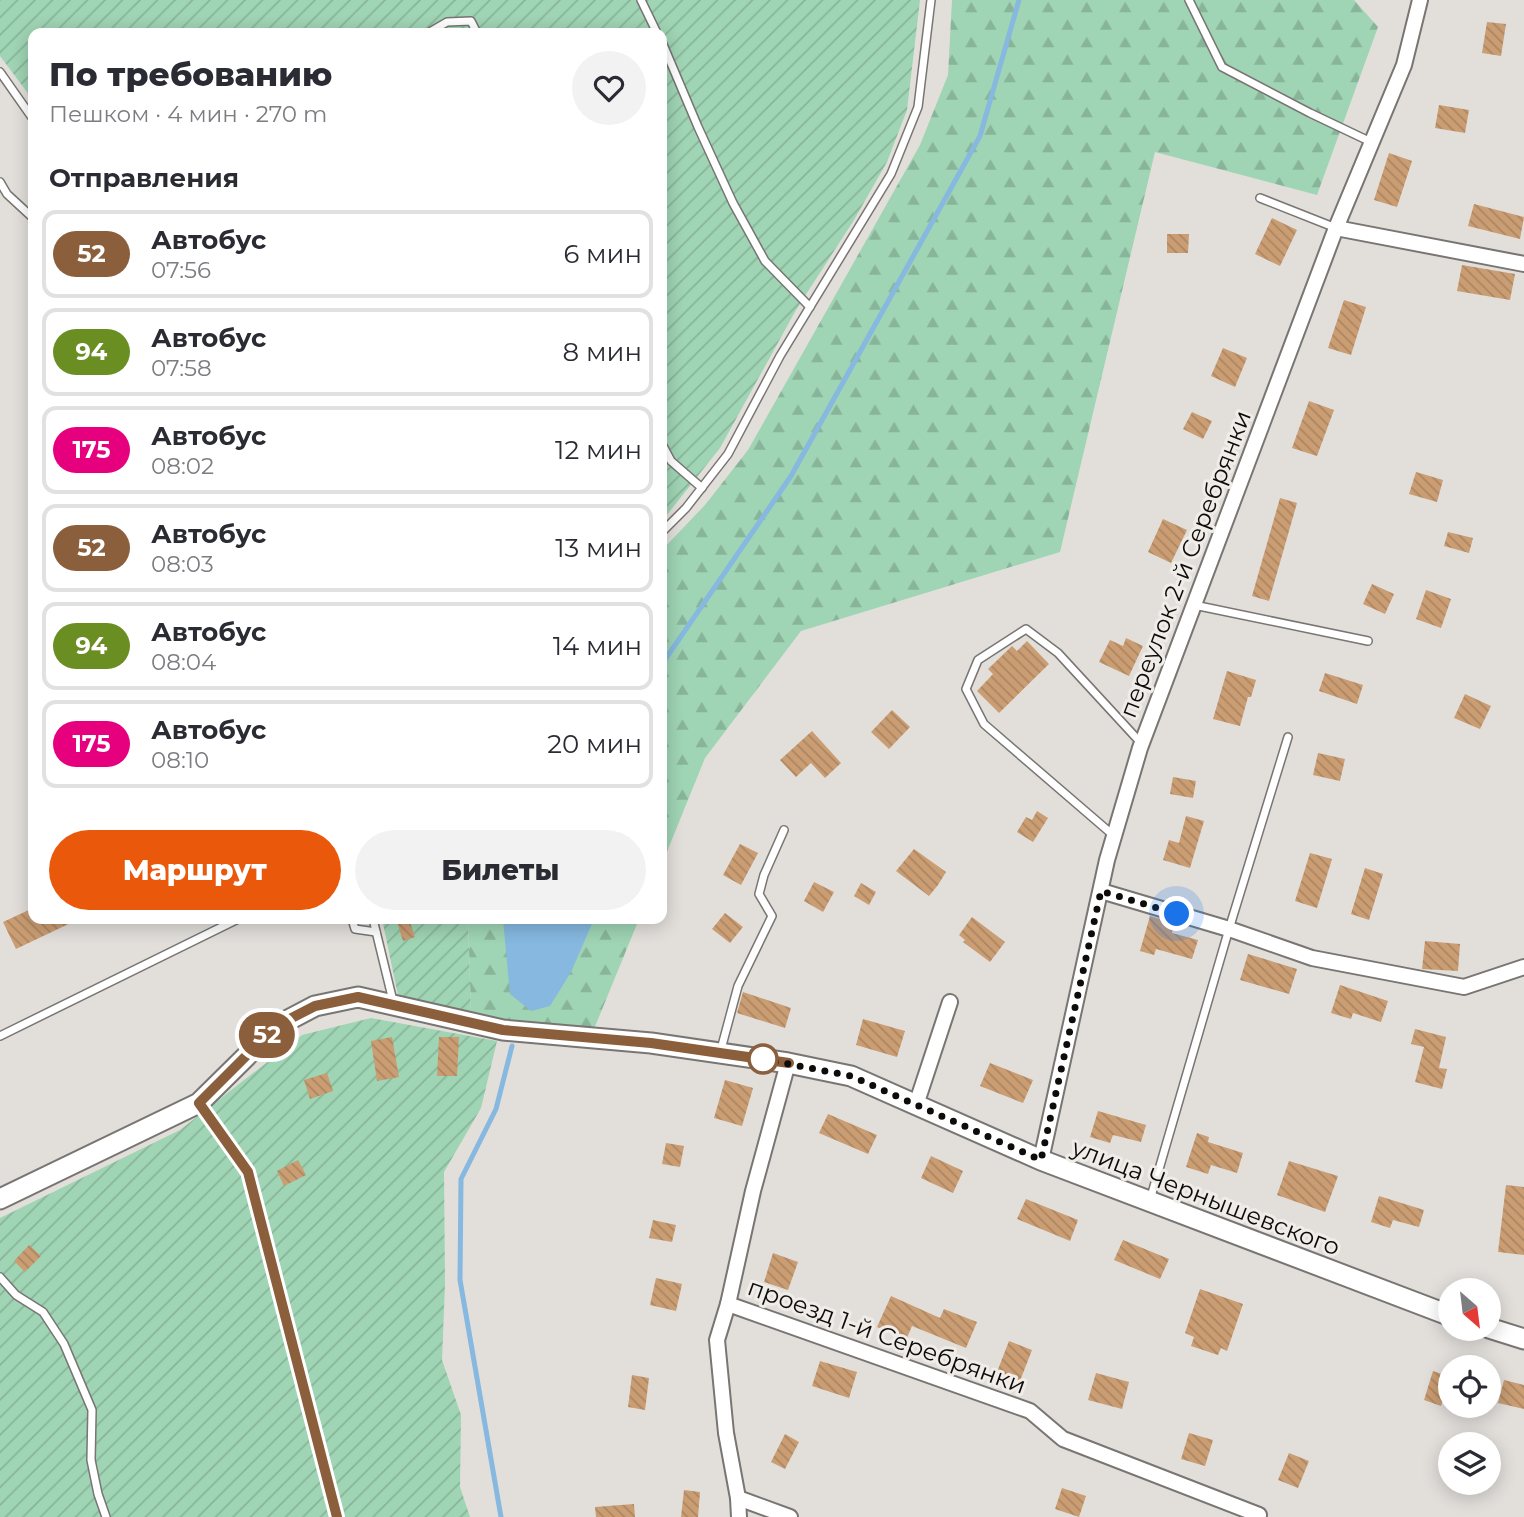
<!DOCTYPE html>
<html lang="ru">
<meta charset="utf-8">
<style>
body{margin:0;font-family:Montserrat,sans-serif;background:#f2f2f3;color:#2b2b33;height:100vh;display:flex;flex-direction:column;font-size:26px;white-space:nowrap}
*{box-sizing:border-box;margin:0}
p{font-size:23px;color:#7c7c81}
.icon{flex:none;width:38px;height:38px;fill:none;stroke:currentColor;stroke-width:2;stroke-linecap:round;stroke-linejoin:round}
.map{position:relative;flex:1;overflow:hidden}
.sheet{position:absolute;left:28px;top:28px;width:639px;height:896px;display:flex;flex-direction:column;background:#fff;border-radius:14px;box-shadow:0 4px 18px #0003}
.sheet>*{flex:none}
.badge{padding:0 14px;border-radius:23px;font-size:24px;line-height:46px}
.needle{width:46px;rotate:152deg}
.tools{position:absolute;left:1438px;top:1278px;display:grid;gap:14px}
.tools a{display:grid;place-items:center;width:63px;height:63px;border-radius:50%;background:#fff;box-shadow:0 4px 18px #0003;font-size:35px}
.you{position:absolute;width:35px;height:35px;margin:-18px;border:5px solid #fff;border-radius:50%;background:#1a73e8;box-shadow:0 0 0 10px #1a73e833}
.map>.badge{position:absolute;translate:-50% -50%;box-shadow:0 0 0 4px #fff}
h2{padding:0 21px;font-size:26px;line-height:63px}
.round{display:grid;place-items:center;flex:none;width:74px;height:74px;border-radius:37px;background:#f2f2f3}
.headline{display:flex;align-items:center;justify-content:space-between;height:119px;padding:0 21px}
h1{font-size:33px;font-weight:800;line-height:52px}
.primary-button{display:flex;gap:14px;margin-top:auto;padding:14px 21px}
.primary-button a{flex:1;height:80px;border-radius:42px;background:#ea580c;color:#fff;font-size:28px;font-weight:800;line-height:80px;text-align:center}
.primary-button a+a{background:#f2f2f3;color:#2b2b33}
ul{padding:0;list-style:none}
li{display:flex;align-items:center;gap:21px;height:88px;margin:0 14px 10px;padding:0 7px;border:4px solid #e1e1e2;border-radius:14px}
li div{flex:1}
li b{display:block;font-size:26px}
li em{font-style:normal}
li .badge{min-width:77px;font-weight:700;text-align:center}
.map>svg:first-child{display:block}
.forest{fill:url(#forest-firs)}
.garden{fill:url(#garden-furrows)}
.water{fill:#86b8e0}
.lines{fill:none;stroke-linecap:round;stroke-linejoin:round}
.stream{stroke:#86b8e0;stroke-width:5}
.building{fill:url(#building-back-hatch)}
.lane-casing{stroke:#787572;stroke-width:10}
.street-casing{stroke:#787572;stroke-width:18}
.secondary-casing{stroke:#787572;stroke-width:23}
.lane{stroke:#fff;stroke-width:7}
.street{stroke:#fff;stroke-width:14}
.secondary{stroke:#fff;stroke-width:19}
.line-casing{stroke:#fff;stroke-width:16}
.line{stroke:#8b5e3c;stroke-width:10}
.walk{stroke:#0d0c0b;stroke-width:7;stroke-dasharray:0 12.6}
.stop-dot{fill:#fff;stroke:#8b5e3c;stroke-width:3.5}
.labels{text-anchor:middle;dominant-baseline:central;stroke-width:6;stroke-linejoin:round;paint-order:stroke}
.street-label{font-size:24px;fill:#0d0c0b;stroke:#f0ece8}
</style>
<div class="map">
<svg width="1524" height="1517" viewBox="0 0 1524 1517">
<defs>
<pattern id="forest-firs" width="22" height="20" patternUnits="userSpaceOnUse" patternTransform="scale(1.75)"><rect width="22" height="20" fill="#9fd4b4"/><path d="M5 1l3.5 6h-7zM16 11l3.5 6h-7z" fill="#88b599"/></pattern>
<pattern id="garden-furrows" width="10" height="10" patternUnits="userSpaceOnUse" patternTransform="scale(1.75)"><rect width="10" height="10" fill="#9fd4b4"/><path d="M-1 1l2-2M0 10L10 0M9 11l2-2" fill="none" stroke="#88b599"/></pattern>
<pattern id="building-back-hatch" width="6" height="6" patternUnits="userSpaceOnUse" patternTransform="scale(1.75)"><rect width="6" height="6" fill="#ca9d73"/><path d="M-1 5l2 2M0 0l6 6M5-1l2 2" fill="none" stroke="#ac8662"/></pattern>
</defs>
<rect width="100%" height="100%" fill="#e2dfdb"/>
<g class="forest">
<polygon points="952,0 1354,0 1378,27 1317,195 1155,152 1060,552 801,631 705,758 662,864 662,550 705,505 748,450 920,145 948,75"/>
<polygon points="468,919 639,919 594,1029 471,1015"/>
</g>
<g class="garden">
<polygon points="0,0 920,0 907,110 887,162 854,220 796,310 720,448 662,521 662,33 33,33 33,103 27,92 0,56"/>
<polygon points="382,919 468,919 471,1015 399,1000"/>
<polygon points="371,1018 497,1041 481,1108 444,1172 445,1284 442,1360 461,1415 460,1487 470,1517 0,1517 0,1218 180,1130 302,1035"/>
</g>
<polygon class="water" points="503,919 594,919 571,972 550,1006 531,1011 510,994"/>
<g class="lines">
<g class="stream">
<polyline points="662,664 791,476 980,136 1019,0"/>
<polyline points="501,1517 460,1280 461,1179 496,1109 512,1046"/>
</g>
</g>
<g class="building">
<polygon points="1487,22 1506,24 1501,56 1482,53"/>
<polygon points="1439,105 1469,110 1465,133 1435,128"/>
<polygon points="1389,153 1412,161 1397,207 1374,200"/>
<polygon points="1474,204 1524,217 1520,239 1468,226"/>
<polygon points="1272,218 1297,230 1280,266 1255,254"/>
<polygon points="1167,234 1189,234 1188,253 1167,253"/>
<polygon points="1462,265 1515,274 1510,300 1457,291"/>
<polygon points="1344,300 1366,307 1351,355 1328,348"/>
<polygon points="1223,348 1247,358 1235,387 1211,376"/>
<polygon points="1309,401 1334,410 1317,456 1292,448"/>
<polygon points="1192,412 1212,421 1203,439 1183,429"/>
<polygon points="1416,472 1443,480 1437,502 1409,494"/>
<polygon points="1280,498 1297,503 1269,601 1252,596"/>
<polygon points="1163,519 1187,530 1171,563 1148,552"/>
<polygon points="1448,532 1473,538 1469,553 1444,546"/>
<polygon points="1372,584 1394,594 1385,614 1363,604"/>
<polygon points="1426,590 1451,599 1441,628 1416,619"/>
<polygon points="1126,638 1143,646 1129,676 1099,662 1110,640 1123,646"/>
<polygon points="1027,641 1049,664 999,713 977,691 993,674 988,669 1012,646 1017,651"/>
<polygon points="1227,671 1256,680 1251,697 1248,697 1240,726 1213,719"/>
<polygon points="1325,673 1363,685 1357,704 1319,691"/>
<polygon points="1465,694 1491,706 1480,729 1454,718"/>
<polygon points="892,710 910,727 889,749 871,732"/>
<polygon points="812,731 841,763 825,778 811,763 796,777 780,760"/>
<polygon points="1318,753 1345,759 1340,781 1313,775"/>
<polygon points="1173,777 1196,781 1193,798 1170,794"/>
<polygon points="1037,811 1048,818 1033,842 1017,832 1026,817 1032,820"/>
<polygon points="1186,816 1204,821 1190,868 1163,860 1169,840 1179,843"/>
<polygon points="740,844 758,853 741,885 723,875"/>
<polygon points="914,849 946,872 938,885 929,896 896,871"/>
<polygon points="1310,853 1332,859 1317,908 1295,901"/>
<polygon points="1365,868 1383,874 1369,920 1351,914"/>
<polygon points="814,882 834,892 823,912 804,901"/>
<polygon points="861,883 876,892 869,905 854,896"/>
<polygon points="33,908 33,919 79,919 16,949 3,922"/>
<polygon points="725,913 743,927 730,943 712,929"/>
<polygon points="1150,916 1174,923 1172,933 1198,940 1192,959 1156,949 1154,955 1140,951"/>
<polygon points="972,917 1005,942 990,962 963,942 965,940 959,935"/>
<polygon points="396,919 409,919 415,937 403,941"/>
<polygon points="1425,941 1460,944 1458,971 1422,969"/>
<polygon points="1248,954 1297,969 1289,994 1240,980"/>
<polygon points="1340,985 1388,1001 1381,1022 1353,1013 1351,1019 1331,1013"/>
<polygon points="743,992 791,1008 785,1028 737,1013"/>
<polygon points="863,1019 905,1031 897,1057 856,1045"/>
<polygon points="1415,1029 1446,1037 1439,1068 1447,1069 1442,1089 1415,1082 1424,1047 1411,1044"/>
<polygon points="392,1037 399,1077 377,1081 371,1041"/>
<polygon points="439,1037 459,1037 457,1076 437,1076"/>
<polygon points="990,1063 1033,1080 1023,1103 980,1086"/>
<polygon points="327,1073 333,1091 310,1099 304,1080"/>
<polygon points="725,1080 753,1088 742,1126 714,1118"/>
<polygon points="1098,1111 1146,1125 1141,1142 1113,1135 1110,1143 1090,1137"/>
<polygon points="828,1114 877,1135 868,1154 819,1133"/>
<polygon points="1197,1133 1209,1137 1208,1142 1243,1153 1237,1173 1211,1165 1208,1174 1186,1167"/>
<polygon points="666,1143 684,1146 680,1167 662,1164"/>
<polygon points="931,1156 963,1171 953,1193 921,1178"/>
<polygon points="298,1160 306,1175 284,1186 277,1171"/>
<polygon points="1289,1161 1338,1176 1325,1212 1277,1195"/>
<polygon points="1506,1185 1524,1187 1524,1255 1498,1252"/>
<polygon points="1379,1196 1424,1210 1419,1227 1393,1220 1390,1228 1371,1222"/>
<polygon points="1026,1199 1078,1220 1070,1241 1017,1219"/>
<polygon points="653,1220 676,1225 672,1242 649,1238"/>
<polygon points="1123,1240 1169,1259 1160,1279 1114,1260"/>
<polygon points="29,1245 41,1256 25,1272 14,1261"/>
<polygon points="773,1253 798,1262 788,1290 764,1282"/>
<polygon points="656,1278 682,1284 676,1311 650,1305"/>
<polygon points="1200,1289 1243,1304 1227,1351 1221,1348 1218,1355 1191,1346 1194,1337 1185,1333"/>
<polygon points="891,1296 940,1318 944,1309 977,1322 966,1348 912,1326 906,1340 877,1327"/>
<polygon points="1009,1341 1032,1350 1020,1381 997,1372"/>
<polygon points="820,1361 857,1372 849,1398 812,1386"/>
<polygon points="1433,1371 1450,1377 1441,1406 1424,1400"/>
<polygon points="1096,1373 1129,1382 1122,1409 1088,1400"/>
<polygon points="632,1375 649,1378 645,1410 628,1407"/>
<polygon points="1504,1380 1524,1385 1524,1409 1498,1403"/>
<polygon points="1189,1433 1213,1440 1205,1466 1181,1459"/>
<polygon points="785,1434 799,1442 785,1469 771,1462"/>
<polygon points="1289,1453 1309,1461 1298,1488 1278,1480"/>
<polygon points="1062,1488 1086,1496 1079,1517 1055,1509"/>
<polygon points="684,1490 700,1492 698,1517 681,1517"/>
<polygon points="634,1504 635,1517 596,1517 595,1507"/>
</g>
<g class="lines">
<g class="lane-casing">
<g id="lane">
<polyline points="641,0 657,33"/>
<polyline points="1189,0 1222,67 1310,113 1371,142"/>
<polyline points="428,33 447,22 471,21 477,33"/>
<polyline points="662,42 698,127 733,203 765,261 810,307"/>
<polyline points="0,72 33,119"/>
<polyline points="0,182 7,194 33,218"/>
<polyline points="1260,198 1336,228"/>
<polyline points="662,444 671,461 702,488"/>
<polyline points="662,532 686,508 728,454 780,356 891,174 918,107 931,0"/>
<polyline points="1194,605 1368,641"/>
<polyline points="1113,835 984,724 966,689 978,660 1026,629 1058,653 1141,743"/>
<polyline points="352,919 355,929 376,932"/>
<polyline points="373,919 393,1001"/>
<polyline points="0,1036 238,919"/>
<polyline points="720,1053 738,986 772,916 759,894 764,875 784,830"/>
<polyline points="199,1103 248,1172 337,1517"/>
<polyline points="1150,1200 1229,929 1288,737"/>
<polyline points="0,1277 16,1295 43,1312 64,1344 92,1410 91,1460 98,1494 106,1517"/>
</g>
</g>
<g class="street-casing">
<g id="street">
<polyline points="1336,228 1524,264"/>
<polyline points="1101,891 1229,929 1312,958 1464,987 1524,967"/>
<polyline points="916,1105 950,1002"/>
<polyline points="1041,1160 1107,860 1140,748 1336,228 1404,65 1420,0"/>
<polyline points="728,1304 1030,1411 1063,1439 1259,1515"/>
<polyline points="738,1498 790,1517"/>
<polyline points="739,1517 738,1498 726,1433 717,1340 728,1304 753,1191 788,1063"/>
</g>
</g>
<g class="secondary-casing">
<g id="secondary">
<polyline points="0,1199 199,1103 277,1026 315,1006 358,997 503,1030 651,1043 788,1063 851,1076 1041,1160 1451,1316"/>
<polyline points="1489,1328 1524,1339"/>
</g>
</g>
<use href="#lane" class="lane"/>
<use href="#street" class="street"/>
<use href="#secondary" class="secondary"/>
</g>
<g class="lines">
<g class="line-casing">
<polyline id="line" points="337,1517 248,1172 199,1103 276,1026 315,1006 358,997 503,1030 651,1043 789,1063"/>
</g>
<use href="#line" class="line"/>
<polyline class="walk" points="763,1059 851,1076 1041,1160 1101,891 1177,914"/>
</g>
<circle class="stop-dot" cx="763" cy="1059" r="14"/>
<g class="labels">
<g class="street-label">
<text transform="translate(1185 564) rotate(-69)">переулок 2-й Серебрянки</text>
<text transform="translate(1206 1197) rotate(21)">улица Чернышевского</text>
<text transform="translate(887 1336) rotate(20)">проезд 1-й Серебрянки</text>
</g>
</g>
</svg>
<div class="tools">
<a><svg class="needle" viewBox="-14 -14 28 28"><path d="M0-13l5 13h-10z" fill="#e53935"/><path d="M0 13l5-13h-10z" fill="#7c7c81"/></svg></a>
<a><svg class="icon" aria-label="locate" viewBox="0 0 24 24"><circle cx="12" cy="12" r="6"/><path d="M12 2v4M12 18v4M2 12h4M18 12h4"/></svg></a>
<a><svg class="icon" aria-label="layers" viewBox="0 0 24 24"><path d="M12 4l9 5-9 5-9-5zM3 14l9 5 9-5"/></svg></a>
</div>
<div class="you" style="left:1177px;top:914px"></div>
<b class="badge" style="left:267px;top:1035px;background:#8b5e3c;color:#fff">52</b>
<section class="sheet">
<div class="headline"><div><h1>По требованию</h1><p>Пешком · 4 мин · 270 m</p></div><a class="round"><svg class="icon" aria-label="heart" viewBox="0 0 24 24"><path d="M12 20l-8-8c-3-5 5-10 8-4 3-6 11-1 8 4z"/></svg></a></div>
<h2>Отправления</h2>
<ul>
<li><span class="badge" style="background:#8b5e3c;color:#fff">52</span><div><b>Автобус</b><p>07:56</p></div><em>6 мин</em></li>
<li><span class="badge" style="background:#6b8e23;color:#fff">94</span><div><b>Автобус</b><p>07:58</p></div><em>8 мин</em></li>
<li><span class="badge" style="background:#e6007e;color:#fff">175</span><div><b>Автобус</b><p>08:02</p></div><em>12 мин</em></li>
<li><span class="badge" style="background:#8b5e3c;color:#fff">52</span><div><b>Автобус</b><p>08:03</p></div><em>13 мин</em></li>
<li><span class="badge" style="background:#6b8e23;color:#fff">94</span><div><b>Автобус</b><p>08:04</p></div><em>14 мин</em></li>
<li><span class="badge" style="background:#e6007e;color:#fff">175</span><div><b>Автобус</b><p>08:10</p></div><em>20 мин</em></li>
</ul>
<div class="primary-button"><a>Маршрут</a><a>Билеты</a></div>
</section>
</div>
